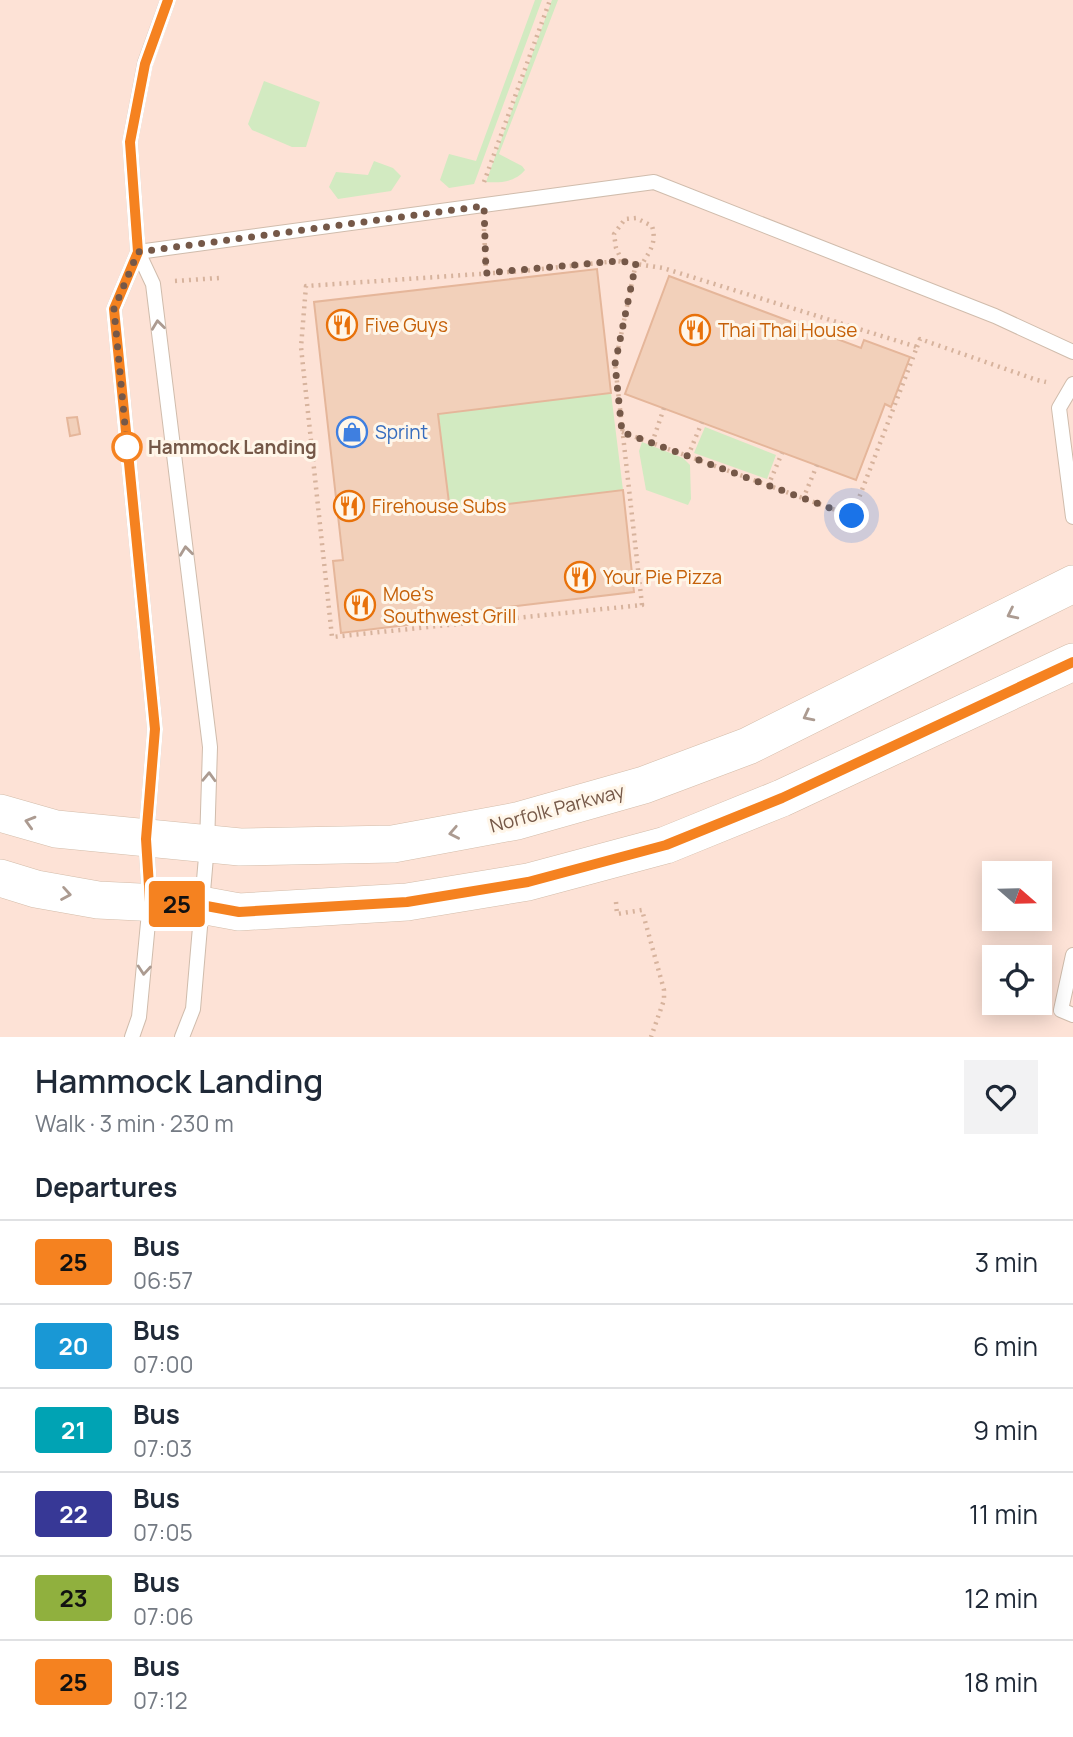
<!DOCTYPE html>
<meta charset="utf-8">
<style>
body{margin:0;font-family:Manrope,sans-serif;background:#f2f2f3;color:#1f2937;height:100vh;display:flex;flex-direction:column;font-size:26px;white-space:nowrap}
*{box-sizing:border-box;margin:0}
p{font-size:23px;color:#747a83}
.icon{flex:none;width:38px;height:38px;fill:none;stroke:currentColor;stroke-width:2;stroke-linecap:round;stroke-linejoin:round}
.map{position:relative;height:1037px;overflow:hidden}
.side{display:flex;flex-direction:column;background:#fff;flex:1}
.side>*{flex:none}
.badge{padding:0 14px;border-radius:5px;font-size:24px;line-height:46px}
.needle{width:46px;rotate:110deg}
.fabs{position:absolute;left:982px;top:861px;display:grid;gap:14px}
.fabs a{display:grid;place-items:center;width:70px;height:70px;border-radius:0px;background:#fff;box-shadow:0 4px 18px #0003;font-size:35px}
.you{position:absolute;width:35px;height:35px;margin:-18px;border:5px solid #fff;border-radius:50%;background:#1a73e8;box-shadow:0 0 0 10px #1a73e833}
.map>.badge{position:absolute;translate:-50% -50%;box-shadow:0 0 0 4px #fff}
h2{padding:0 35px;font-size:26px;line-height:63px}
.round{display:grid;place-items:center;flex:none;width:74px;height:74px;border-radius:0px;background:#f2f2f3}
.overview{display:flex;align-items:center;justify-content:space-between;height:119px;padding:0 35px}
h1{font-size:33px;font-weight:600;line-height:52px}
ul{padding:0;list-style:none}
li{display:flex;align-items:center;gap:21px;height:84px;padding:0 35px;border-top:2px solid #e0e1e3}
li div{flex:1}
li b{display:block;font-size:26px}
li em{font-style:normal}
li .badge{min-width:77px;font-weight:700;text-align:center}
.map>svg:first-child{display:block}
.commercial{fill:#fde2d6;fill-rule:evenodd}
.green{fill:#d2eac1}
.building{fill:#f2d0ba;stroke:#e5b69a;stroke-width:2}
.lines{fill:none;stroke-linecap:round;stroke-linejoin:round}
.lane-casing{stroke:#d0bcac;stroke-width:16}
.secondary-casing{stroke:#d3bca9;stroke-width:38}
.path{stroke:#d7b39d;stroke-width:4.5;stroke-dasharray:2 5;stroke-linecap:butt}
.lane{stroke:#fff;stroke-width:14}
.secondary{stroke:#fff;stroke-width:37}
.oneway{stroke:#ac9b91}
.line-casing{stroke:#fff;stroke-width:16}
.line{stroke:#f58220;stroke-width:10}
.walk{stroke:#755848;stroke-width:7;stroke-dasharray:0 12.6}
.stop-dot{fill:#fff;stroke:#f58220;stroke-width:3.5}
.labels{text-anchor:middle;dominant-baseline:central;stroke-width:6;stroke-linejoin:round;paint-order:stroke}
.food-label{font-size:19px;fill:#c56008;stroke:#fff6e9;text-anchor:start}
.shop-label{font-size:19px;fill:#366cbe;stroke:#fff6e9;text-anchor:start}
.stop-label{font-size:19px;font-weight:bold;fill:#755848;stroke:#fff6e9;text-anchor:start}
.street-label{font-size:19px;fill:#755848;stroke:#fff6e9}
</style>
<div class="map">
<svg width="1073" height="1037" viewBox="0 0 1073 1037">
<rect width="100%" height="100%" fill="#fcf2e3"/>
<path class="commercial" d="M0,0H1073V1037H0ZM994,873H1040V919H994ZM994,957H1040V1003H994Z"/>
<g class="green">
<polygon points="535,0 542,0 474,184 449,188 440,180 449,154 476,161"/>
<path d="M552,0H558L499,154L522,166L525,170C515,182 501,183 486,182Z"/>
<polygon points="264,81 320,102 306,147 292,147 252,130 248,124"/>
<polygon points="374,161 393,168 401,176 391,191 338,199 329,187 336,172 368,175"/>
<polygon points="611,393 623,490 450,511 438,414"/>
<polygon points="705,427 776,455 767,479 694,453"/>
<polygon points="642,442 683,458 690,465 691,499 688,505 646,490 639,451"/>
</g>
<g class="building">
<polygon points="597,269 611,393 438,414 450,511 623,490 634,592 423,617 423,623 341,633 333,561 343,560 314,302"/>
<polygon points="669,276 861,348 864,340 910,357 891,407 885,404 856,480 625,394"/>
<polygon points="77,417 80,434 70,436 67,418"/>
</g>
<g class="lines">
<g class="lane-casing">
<g id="lane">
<polyline points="168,0 145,63 130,142 138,252 153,284 210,747 207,845 193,1009 182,1037"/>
<polyline points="138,252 654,182 995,316 1073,352"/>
<polyline points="1073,384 1059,408 1073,517"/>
<polyline points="1073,955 1061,1010 1073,1015"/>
<polyline points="132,1037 139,1017 150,902 146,839 155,729 114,309 138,252"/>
</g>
</g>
<g class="secondary-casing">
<g id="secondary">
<polyline points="0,813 56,829 240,847 393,844 517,821 644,785 748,746 1073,584"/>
<polyline points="0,878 36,889 98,900 201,905 239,912 407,902 528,882 666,845 782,798 1073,662"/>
</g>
</g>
<g class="path">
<polyline points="484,182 550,0"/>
<polyline points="484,229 486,273"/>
<path d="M622,261L616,248L614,234L625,219L636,218L652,226C657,242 650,251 642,264"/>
<polyline points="175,281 219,278"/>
<polyline points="917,347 920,339 1037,380 1046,382"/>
<polyline points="622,432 852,516 917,347 663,268 617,261 523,271 306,286 301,347 332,637 642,605 615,364 636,263"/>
<polyline points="652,443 664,408"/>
<polyline points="688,456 702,422"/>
<polyline points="768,486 782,453"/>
<polyline points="803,499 817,465"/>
<polyline points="616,902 617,914 642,910 664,990 664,1000 651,1037"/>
</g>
<use href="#lane" class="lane"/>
<use href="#secondary" class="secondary"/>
</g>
<defs><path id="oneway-chevron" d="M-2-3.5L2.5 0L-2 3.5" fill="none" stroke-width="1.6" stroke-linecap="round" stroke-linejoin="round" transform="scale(1.75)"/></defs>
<g class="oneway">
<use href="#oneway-chevron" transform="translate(158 325) rotate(-97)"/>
<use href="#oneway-chevron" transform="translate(186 551) rotate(-97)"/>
<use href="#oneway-chevron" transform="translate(1012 614) rotate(154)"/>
<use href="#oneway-chevron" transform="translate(808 716) rotate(153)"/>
<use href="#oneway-chevron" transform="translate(209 777) rotate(-88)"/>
<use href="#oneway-chevron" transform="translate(30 822) rotate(-164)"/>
<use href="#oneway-chevron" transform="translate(454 833) rotate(169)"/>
<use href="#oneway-chevron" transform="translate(66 894) rotate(10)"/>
<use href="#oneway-chevron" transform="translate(144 970) rotate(95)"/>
</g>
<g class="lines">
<g class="line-casing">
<polyline id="line" points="168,0 145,64 130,142 138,252 114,309 155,729 146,839 150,902 201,905 239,912 407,902 528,882 666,845 782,798 1073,662"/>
</g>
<use href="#line" class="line"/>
<polyline class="walk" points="127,447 114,309 138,252 484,206 486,273 617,261 636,263 615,364 622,432 852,516"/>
</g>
<defs>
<g id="restaurant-ring" transform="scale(1.575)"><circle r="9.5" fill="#fff6e9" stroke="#e8710a" stroke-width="1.5"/><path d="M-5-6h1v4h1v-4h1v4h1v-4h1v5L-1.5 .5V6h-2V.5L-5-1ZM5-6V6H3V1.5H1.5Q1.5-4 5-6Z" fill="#e8710a"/></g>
<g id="shop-ring" transform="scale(1.575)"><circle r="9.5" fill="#fff6e9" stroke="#3f7fe0" stroke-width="1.5"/><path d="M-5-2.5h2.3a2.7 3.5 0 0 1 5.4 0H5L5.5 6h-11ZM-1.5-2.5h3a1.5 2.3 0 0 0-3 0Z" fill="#3f7fe0"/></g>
</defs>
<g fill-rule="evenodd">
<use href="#restaurant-ring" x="342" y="325"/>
<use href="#restaurant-ring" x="695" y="330"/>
<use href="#shop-ring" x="352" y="432"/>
<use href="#restaurant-ring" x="349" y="506"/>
<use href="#restaurant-ring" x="580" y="577"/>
<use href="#restaurant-ring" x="360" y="605"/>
</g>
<circle class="stop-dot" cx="127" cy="447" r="14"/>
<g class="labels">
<g class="food-label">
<text x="365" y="325">Five Guys</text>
<text x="718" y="330">Thai Thai House</text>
<text x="372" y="506">Firehouse Subs</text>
<text x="603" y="577">Your Pie Pizza</text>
<text x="383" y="594">Moe's<tspan x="383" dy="22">Southwest Grill</tspan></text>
</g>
<g class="shop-label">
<text x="375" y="432">Sprint</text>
</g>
<g class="stop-label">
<text x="148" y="447">Hammock Landing</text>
</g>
<g class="street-label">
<text transform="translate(557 808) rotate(-15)">Norfolk Parkway</text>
</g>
</g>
</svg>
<div class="fabs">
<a><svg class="needle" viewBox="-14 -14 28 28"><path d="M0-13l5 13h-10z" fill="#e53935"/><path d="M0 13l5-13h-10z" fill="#747a83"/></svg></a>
<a><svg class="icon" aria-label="locate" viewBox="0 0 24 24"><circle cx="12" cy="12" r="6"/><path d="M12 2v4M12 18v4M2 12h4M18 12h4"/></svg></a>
</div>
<div class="you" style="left:852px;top:516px"></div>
<b class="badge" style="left:177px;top:904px;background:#f58220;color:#111">25</b>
</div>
<section class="side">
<div class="overview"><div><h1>Hammock Landing</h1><p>Walk · 3 min · 230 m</p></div><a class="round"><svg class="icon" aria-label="heart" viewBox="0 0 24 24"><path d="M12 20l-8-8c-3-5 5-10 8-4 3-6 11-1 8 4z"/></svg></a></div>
<h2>Departures</h2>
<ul>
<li><span class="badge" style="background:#f58220;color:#111">25</span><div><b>Bus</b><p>06:57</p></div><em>3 min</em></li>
<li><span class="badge" style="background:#1998d5;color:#fff">20</span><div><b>Bus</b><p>07:00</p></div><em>6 min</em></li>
<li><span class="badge" style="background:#00a3b4;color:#fff">21</span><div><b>Bus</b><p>07:03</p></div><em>9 min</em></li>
<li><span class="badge" style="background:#373896;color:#fff">22</span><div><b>Bus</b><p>07:05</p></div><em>11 min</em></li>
<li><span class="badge" style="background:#90b03e;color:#111">23</span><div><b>Bus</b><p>07:06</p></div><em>12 min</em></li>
<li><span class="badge" style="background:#f58220;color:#111">25</span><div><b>Bus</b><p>07:12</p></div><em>18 min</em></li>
</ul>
</section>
